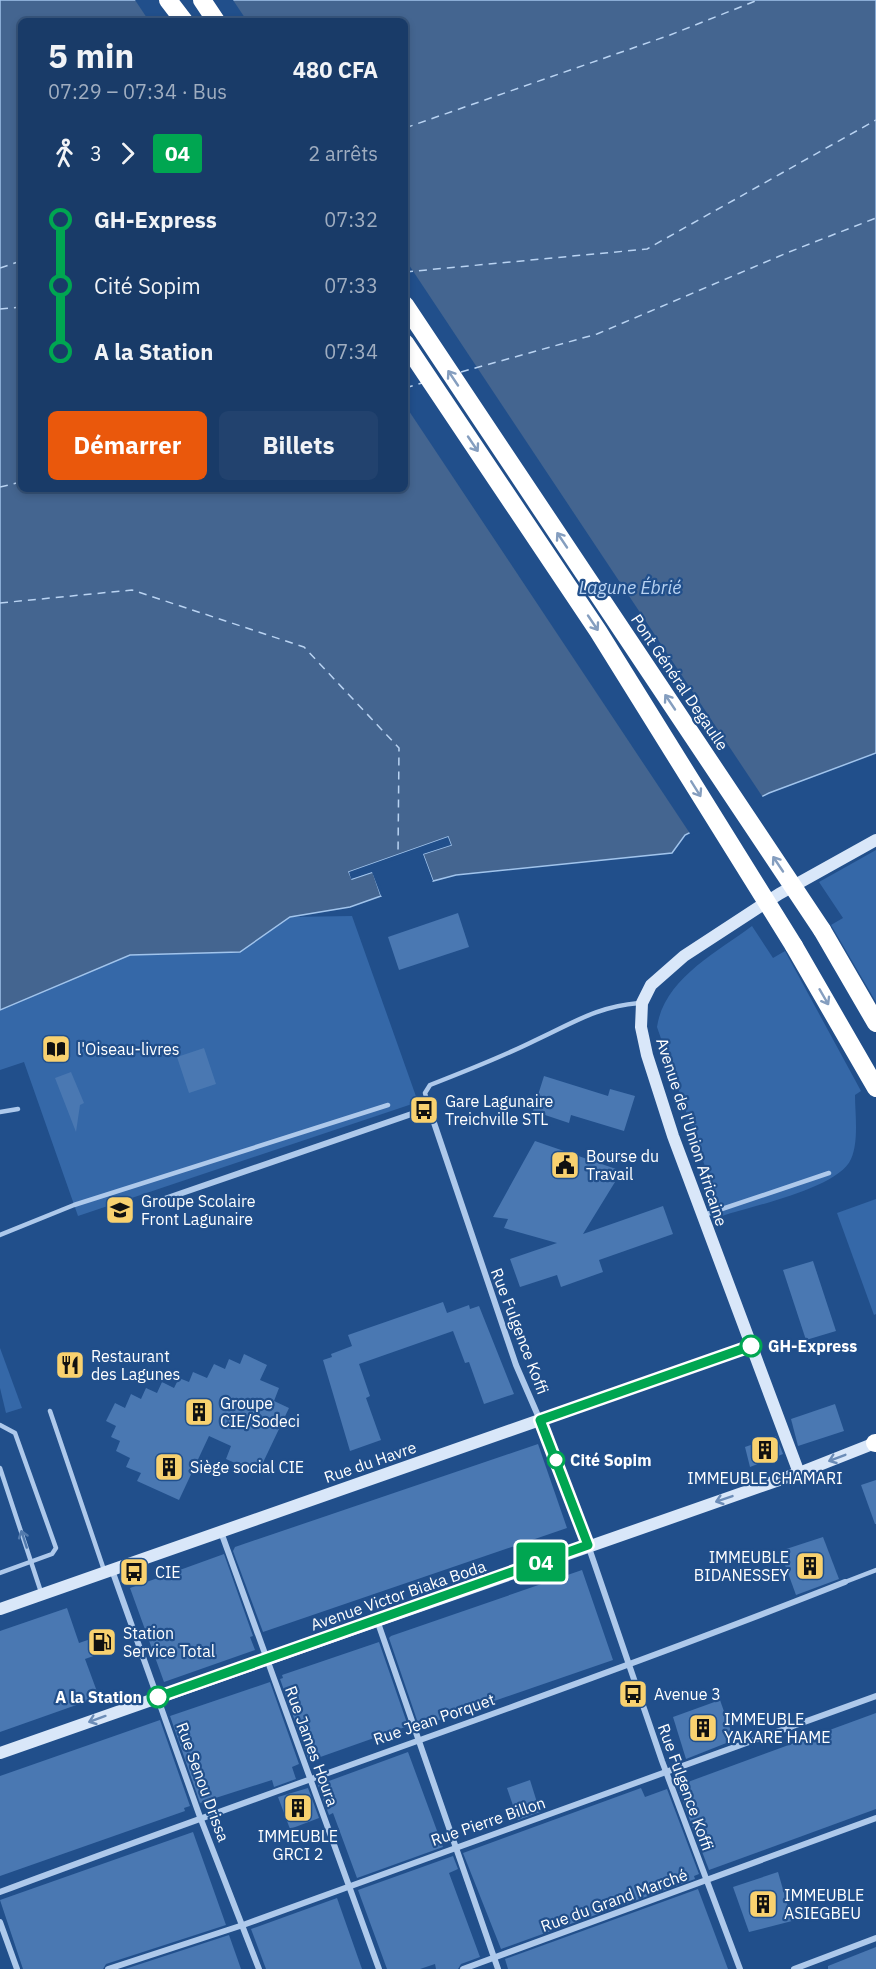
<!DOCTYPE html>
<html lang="fr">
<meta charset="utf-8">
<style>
body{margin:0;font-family:"IBM Plex Sans",sans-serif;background:#22426e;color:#f1f3f6;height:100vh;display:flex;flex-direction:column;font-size:22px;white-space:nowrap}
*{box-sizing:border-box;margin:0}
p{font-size:20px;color:#9fadc0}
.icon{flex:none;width:33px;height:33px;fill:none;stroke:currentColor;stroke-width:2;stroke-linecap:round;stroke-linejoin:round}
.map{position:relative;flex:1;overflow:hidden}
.panel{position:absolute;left:18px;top:18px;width:390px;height:474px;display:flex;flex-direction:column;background:#193b68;border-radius:9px;box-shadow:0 3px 9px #0003,0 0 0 2px #37557c}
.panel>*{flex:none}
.badge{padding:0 12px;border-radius:4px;font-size:21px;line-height:39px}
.map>.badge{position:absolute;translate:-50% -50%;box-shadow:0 0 0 3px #fff}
.legs{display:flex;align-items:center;gap:9px;height:66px;padding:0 30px;font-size:20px}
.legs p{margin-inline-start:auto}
.head{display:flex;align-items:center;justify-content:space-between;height:102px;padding:0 30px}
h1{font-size:33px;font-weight:700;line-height:45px}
.action{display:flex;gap:12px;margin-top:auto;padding:12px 30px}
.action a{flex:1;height:69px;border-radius:9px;background:#ea580c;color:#fff;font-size:24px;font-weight:700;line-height:69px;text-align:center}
.action a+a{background:#22426e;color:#f1f3f6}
ul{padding:0 30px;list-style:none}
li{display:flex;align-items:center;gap:21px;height:66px;font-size:22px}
li i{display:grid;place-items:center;width:9px;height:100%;margin:0 8px;background:currentColor}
li i::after{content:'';width:15px;height:15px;margin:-8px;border:4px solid;border-radius:50%;background:#193b68}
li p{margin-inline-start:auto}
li:first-child i{background:linear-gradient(#0000 50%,currentColor 0)}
li:last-child i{background:linear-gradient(currentColor 50%,#0000 0)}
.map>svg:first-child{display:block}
.green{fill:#3568a8}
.water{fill:#446590;stroke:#a1c4ec;stroke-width:1.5;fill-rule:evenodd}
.pier{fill:#214f8b}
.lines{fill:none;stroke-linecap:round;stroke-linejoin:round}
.ferry{stroke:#b9d3f2;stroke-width:1.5;stroke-dasharray:8 6;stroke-linecap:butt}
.building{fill:#4a78b2}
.lane{stroke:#aec9eb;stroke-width:4.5}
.street{stroke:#aec9eb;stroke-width:6}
.secondary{stroke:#d9e7f9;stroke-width:12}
.highway{stroke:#fff;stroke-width:18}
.highway-bridge{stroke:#fff;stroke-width:18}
.oneway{stroke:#859ebf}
.oneway2{stroke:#6b8cb7}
.oneway3{stroke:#527aad}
.line-1-casing{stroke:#fff;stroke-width:14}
.line-1{stroke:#00a651;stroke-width:9}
.stop-1-dot{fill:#fff;stroke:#00a651;stroke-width:3}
.labels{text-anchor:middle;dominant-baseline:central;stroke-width:4.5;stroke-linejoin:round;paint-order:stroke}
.street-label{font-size:16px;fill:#fff;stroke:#214f8b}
.poi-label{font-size:16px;fill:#fff;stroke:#214f8b;text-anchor:start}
.stop-label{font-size:16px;font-weight:bold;fill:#fff;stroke:#214f8b;text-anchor:start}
.water-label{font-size:18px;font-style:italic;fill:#b9d3f2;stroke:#214f8b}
</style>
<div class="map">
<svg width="876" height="1969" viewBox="0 0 876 1969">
<rect width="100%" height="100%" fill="#214f8b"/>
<g class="green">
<polygon points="876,850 876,1002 831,925 843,918 819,882"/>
<polygon points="352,916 418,1102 78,1216 24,1062 0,1070 0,1010 130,955 240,952 290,917"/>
<path d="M752,926L773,958L785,951L861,1091L855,1095C855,1114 859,1141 851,1159C839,1188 752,1206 722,1216L657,1027C664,979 716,953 752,926Z"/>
<polygon points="876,1199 876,1314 874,1315 837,1213"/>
<polygon points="0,1348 22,1408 6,1413 0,1388"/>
</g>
<path class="water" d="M0,0H876V753L769,793L685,835L672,853L456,875L433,881L423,854L451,845L448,837L349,872L352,879L373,872L381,896L350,907L290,917L240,952L130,955L0,1010ZM21,21H405V489H21Z"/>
<g class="pier">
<polygon points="135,0 233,0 247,21 149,21"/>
<polygon points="405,259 764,799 691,835 405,405"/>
<polygon points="448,837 451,845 423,854 433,881 430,882 420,853 447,843 446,841 353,874 374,869 384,895 381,896 372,872 351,879 349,872"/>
</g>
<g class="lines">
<g class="ferry">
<polyline points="405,128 670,35 758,0"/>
<polyline points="0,268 21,261"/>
<polyline points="405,272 647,249 876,120"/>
<polyline points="0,309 21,307"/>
<polyline points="461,372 597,334 789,252 876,218"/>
<polyline points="405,388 422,383"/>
<polyline points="0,487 21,482"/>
<polyline points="0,603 132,590 304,647 399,748 398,855"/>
</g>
</g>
<g class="building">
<polygon points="458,913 469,947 399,970 388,937"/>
<polygon points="204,1048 216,1084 189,1093 177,1057"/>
<polygon points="71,1072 84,1103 80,1105 76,1132 55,1078"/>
<polygon points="544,1076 608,1096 610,1089 635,1096 624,1131 571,1115 569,1123 533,1111"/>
<polygon points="535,1141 616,1169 609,1179 615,1182 583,1234 663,1206 673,1234 599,1260 603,1272 561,1287 557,1275 520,1287 510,1259 557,1243 504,1228 508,1219 493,1217"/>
<polygon points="813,1261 836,1331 806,1340 783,1270"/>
<polygon points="443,1302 447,1313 469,1305 470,1309 479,1306 514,1394 484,1404 469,1362 465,1363 453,1331 359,1364 370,1396 366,1398 381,1440 350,1451 323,1360 332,1357 331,1354 352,1346 348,1335"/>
<polygon points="244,1354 267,1365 260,1380 279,1388 274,1401 289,1408 258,1473 226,1459 231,1446 209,1436 179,1500 137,1481 141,1473 126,1467 130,1458 116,1451 120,1441 111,1437 116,1426 106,1421 115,1403 125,1408 131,1394 141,1399 146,1388 157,1393 162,1382 174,1388 179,1378 189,1382 193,1372 207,1378 214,1364 225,1369 229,1359 240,1364"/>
<polygon points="835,1404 844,1431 798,1446 791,1419"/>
<polygon points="776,1436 783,1454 750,1467 745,1447"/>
<polygon points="538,1444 567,1528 263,1632 233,1551 235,1547"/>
<polygon points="876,1480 876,1524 875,1524 861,1485"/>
<polygon points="823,1537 839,1579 796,1595 780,1551"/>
<polygon points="224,1554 253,1636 250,1637 255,1650 164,1682 130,1588"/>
<polygon points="582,1570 613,1660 422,1726 421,1722 418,1723 389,1638 391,1636"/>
<polygon points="67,1608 79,1643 111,1632 116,1648 85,1659 99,1697 0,1732 0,1631"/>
<polygon points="379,1642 408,1726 309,1761 280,1679 283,1678 282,1675"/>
<polygon points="270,1682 299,1764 292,1767 296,1779 274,1787 272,1780 200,1803 170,1716"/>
<polygon points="720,1700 734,1740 686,1759 673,1717"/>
<polygon points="876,1713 876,1809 709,1870 677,1786"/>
<polygon points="160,1720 190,1806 184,1808 185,1811 0,1876 0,1776"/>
<polygon points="408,1752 443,1847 357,1878 333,1813 329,1815 318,1785"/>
<polygon points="530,1780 540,1812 518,1820 507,1788"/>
<polygon points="308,1788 319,1818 290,1829 278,1797"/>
<polygon points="641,1788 645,1797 667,1789 699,1874 694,1876 695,1879 501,1949 463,1853"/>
<polygon points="193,1832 226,1925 106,1964 103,1969 23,1969 0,1900"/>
<polygon points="453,1856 458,1869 449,1873 480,1957 461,1964 458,1969 436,1969 435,1964 420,1969 387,1969 358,1890"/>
<polygon points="778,1872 792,1921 749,1932 733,1887"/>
<polygon points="698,1889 728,1969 508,1969 505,1959"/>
<polygon points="337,1898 362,1969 266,1969 251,1929"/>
<polygon points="229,1935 241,1969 125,1969"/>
<polygon points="876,1947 876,1969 828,1969 828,1966"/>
</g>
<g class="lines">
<g class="lane">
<path d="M429,1108L425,1093L430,1085C466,1071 502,1057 536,1040C575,1022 596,1007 639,1003"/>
<polyline points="0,1112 18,1109"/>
<polyline points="704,1215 829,1173"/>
<polyline points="0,1235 74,1205 388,1105"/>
<polyline points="50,1411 104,1570"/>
<polyline points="0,1425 15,1433 56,1548 52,1554 0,1573"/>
<polyline points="0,1468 41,1592"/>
<polyline points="845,1582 876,1570"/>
</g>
<g class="street">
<polyline points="153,1203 429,1108 516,1365 549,1441 588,1545 662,1761 740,1969"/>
<polyline points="221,1532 379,1969"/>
<polyline points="112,1570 200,1817 259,1969"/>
<polyline points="377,1620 498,1969"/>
<path d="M0,1892C281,1787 566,1692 845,1582"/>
<polyline points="0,1922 17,1969"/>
<polyline points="108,1969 243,1925 876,1696"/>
<polyline points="463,1969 876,1818"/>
<polyline points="794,1969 876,1938"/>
</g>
<g class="secondary">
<polyline points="799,1473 673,1136 647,1055 641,1027 642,1003 651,985 684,956 779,894 876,840"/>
<polyline points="0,1609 751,1346"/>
<polyline points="0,1753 799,1473 875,1443"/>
</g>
<g class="highway">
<polyline points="168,0 184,21"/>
<polyline points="202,0 216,21"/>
<polyline points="822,930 876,1023"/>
<polyline points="794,946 876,1088"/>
<polyline points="875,1443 876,1443"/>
</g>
<g class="highway-bridge">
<polyline points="405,305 822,930"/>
<polyline points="405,343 598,631 794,946"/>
</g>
</g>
<defs><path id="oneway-shaft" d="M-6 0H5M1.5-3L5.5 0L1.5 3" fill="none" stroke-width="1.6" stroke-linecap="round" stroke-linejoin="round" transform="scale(1.5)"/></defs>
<g class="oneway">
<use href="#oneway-shaft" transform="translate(453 378) rotate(-124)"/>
<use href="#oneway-shaft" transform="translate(473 444) rotate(56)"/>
<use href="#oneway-shaft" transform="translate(562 540) rotate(-124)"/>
<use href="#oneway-shaft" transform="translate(593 623) rotate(56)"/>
<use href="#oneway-shaft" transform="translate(670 702) rotate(-124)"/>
<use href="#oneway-shaft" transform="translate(696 789) rotate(58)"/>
<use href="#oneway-shaft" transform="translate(778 864) rotate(-124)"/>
<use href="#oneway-shaft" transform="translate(824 997) rotate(60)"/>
</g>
<g class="oneway2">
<use href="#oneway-shaft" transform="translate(837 1458) rotate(159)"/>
<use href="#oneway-shaft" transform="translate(724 1499) rotate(161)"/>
<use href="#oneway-shaft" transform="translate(97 1719) rotate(160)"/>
</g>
<use class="oneway3" href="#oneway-shaft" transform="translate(24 1539) rotate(-108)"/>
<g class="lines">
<g class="line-1-casing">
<polyline id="line-1" points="158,1697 588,1545 540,1420 751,1346"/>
</g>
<use href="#line-1" class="line-1"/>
</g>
<defs>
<g id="library-square" transform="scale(1.5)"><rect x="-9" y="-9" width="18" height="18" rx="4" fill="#f8d16f" stroke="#214f8b"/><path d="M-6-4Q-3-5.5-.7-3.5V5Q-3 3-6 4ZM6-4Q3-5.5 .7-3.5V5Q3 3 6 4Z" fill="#111"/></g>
<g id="bus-square" transform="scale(1.5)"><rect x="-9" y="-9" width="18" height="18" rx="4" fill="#f8d16f" stroke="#214f8b"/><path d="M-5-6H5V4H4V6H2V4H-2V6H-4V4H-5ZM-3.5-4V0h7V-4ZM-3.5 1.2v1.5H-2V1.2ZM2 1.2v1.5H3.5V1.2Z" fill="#111"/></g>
<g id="civic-square" transform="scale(1.5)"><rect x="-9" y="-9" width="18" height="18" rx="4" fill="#f8d16f" stroke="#214f8b"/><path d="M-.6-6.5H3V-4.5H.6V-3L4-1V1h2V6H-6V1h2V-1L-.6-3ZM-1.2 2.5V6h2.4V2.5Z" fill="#111"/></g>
<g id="school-square" transform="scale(1.5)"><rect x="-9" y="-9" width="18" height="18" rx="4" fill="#f8d16f" stroke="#214f8b"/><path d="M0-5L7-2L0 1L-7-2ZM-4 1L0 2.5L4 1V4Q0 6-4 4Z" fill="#111"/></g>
<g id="restaurant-square" transform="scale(1.5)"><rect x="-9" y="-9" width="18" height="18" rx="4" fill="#f8d16f" stroke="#214f8b"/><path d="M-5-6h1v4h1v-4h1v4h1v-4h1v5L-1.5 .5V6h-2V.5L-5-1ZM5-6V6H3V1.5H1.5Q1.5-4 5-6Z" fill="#111"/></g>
<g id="building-square" transform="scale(1.5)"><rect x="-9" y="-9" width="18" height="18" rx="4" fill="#f8d16f" stroke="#214f8b"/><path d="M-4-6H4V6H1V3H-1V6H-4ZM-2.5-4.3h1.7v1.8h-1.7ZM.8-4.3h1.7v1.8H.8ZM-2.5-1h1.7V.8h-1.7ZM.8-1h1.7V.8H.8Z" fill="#111"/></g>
<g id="fuel-square" transform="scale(1.5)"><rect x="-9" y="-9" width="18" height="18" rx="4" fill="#f8d16f" stroke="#214f8b"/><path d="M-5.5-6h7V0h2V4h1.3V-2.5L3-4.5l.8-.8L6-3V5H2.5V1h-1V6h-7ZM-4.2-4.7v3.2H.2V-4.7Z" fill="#111"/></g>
</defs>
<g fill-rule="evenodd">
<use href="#library-square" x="56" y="1049"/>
<use href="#bus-square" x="424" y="1110"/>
<use href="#civic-square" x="565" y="1165"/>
<use href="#school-square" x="120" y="1210"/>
<use href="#restaurant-square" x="70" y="1365"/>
<use href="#building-square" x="199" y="1412"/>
<use href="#building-square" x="765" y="1450"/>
<use href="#building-square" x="169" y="1467"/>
<use href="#building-square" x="810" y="1566"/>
<use href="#bus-square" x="134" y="1572"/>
<use href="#fuel-square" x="102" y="1642"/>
<use href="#bus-square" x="633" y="1694"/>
<use href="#building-square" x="703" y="1728"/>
<use href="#building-square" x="298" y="1808"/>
<use href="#building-square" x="763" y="1904"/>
</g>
<g class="stop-1-dot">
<circle cx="751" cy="1346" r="10"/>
<circle cx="556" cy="1460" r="8"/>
<circle cx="158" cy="1697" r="10"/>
</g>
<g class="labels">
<g class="street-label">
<text transform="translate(680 682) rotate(56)">Pont Général Degaulle</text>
<text transform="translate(692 1132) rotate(72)">Avenue de l'Union Africaine</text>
<text transform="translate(520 1331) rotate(69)">Rue Fulgence Koffi</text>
<text transform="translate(370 1462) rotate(-19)">Rue du Havre</text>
<text transform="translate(398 1595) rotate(-19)">Avenue Victor Biaka Boda</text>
<text transform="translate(434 1719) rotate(-19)">Rue Jean Porquet</text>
<text transform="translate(312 1746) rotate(70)">Rue James Houra</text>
<text transform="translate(203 1782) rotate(70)">Rue Senou Drissa</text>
<text transform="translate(686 1787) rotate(70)">Rue Fulgence Koffi</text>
<text transform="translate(488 1821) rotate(-19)">Rue Pierre Billon</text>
<text transform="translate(614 1900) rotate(-20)">Rue du Grand Marché</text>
</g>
<g class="poi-label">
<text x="77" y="1049">l'Oiseau-livres</text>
<text x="445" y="1101">Gare Lagunaire<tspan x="445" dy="18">Treichville STL</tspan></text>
<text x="586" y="1156">Bourse du<tspan x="586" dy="18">Travail</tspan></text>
<text x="141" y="1201">Groupe Scolaire<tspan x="141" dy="18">Front Lagunaire</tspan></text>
<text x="91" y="1356">Restaurant<tspan x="91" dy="18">des Lagunes</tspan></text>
<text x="220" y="1403">Groupe<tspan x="220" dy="18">CIE/Sodeci</tspan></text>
<text x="190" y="1467">Siège social CIE</text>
<text x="765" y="1478" text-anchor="middle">IMMEUBLE CHAMARI</text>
<text x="789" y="1557" text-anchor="end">IMMEUBLE<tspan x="789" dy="18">BIDANESSEY</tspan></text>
<text x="155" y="1572">CIE</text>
<text x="123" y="1633">Station<tspan x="123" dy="18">Service Total</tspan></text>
<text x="654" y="1694">Avenue 3</text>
<text x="724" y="1719">IMMEUBLE<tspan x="724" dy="18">YAKARE HAME</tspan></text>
<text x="298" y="1836" text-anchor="middle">IMMEUBLE<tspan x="298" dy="18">GRCI 2</tspan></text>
<text x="784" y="1895">IMMEUBLE<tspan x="784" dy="18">ASIEGBEU</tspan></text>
</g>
<g class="stop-label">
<text x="768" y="1346">GH-Express</text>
<text x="570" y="1460">Cité Sopim</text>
<text x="142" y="1697" text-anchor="end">A la Station</text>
</g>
<g class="water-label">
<text x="630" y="587">Lagune Ébrié</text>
</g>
</g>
</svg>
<b class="badge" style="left:541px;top:1562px;background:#00a651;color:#fff">04</b>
<section class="panel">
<div class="head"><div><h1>5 min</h1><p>07:29 – 07:34 · Bus</p></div><b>480 CFA</b></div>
<div class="legs"><svg class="icon" aria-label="walk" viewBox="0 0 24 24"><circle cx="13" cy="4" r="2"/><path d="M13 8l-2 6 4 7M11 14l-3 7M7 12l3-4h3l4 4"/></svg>3<svg class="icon" aria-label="forward" viewBox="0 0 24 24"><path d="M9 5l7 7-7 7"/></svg><b class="badge" style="background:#00a651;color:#fff">04</b><p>2 arrêts</p></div>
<ul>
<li><i style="color:#00a651"></i><b>GH-Express</b><p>07:32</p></li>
<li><i style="color:#00a651"></i><span>Cité Sopim</span><p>07:33</p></li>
<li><i style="color:#00a651"></i><b>A la Station</b><p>07:34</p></li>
</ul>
<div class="action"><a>Démarrer</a><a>Billets</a></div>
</section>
</div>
